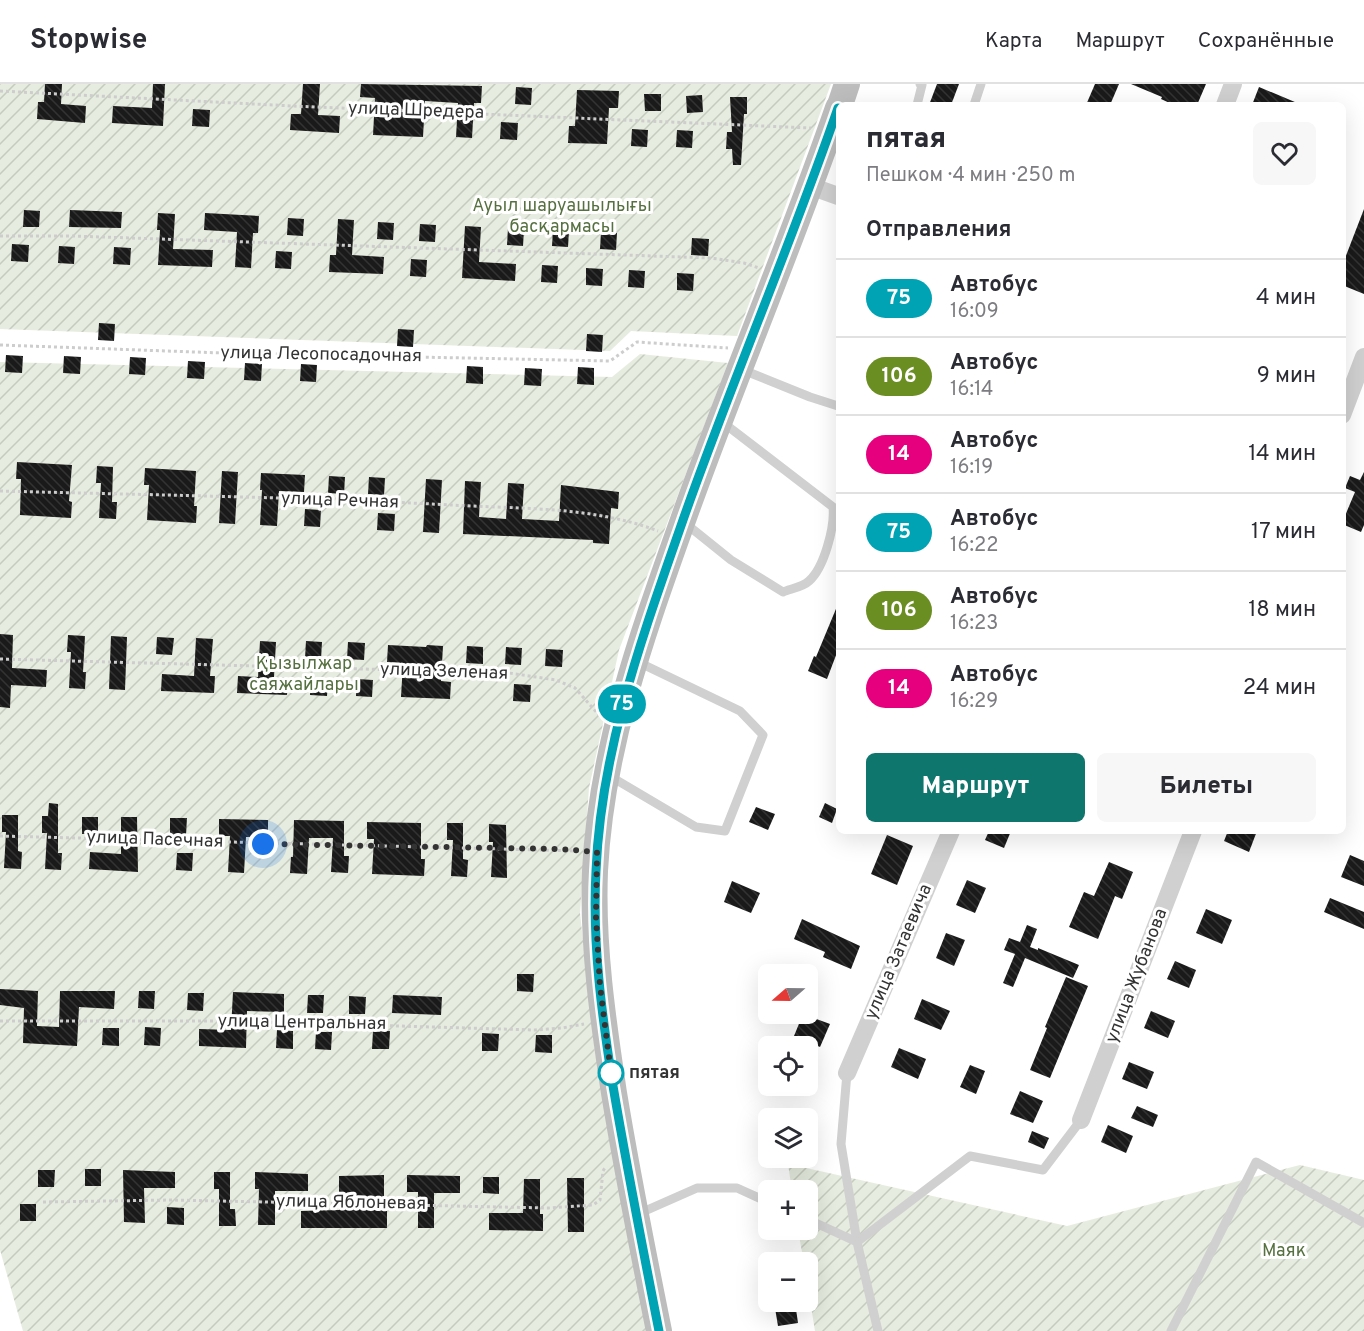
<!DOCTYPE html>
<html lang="ru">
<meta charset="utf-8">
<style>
body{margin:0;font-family:Overpass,sans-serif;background:#f7f7f7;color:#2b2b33;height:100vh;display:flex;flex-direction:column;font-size:22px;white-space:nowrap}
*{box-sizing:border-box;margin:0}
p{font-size:20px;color:#7c7c81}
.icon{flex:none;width:33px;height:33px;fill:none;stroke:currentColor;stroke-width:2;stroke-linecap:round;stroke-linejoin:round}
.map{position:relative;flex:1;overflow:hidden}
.details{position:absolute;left:836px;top:18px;width:510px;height:732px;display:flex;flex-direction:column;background:#fff;border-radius:9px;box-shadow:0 6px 24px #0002}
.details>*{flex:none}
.badge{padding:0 12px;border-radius:20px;font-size:21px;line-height:39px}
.needle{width:39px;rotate:250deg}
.buttons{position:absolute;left:758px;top:880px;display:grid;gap:12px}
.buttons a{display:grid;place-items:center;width:60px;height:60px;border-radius:9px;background:#fff;box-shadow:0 6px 24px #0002;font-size:30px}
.you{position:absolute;width:30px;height:30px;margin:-15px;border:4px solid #fff;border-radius:50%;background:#1a73e8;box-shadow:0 0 0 9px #1a73e833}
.map>.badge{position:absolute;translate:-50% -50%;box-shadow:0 0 0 3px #fff}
h2{padding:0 30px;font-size:22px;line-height:54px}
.round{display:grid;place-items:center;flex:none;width:63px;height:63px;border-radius:9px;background:#f7f7f7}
.overview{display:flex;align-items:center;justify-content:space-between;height:102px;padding:0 30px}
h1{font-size:28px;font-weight:800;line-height:45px}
.action{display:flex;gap:12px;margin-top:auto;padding:12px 30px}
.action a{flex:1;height:69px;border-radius:9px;background:#0f766e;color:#fff;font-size:24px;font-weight:800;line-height:69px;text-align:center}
.action a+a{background:#f7f7f7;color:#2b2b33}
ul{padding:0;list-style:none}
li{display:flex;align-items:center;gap:18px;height:78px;padding:0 30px;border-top:2px solid #e1e1e2}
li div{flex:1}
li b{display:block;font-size:22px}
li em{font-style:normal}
li .badge{min-width:66px;font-weight:700;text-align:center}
header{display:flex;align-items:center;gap:36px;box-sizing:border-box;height:84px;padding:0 30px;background:#fff;border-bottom:2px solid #e1e1e2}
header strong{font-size:28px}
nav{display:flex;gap:33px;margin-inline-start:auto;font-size:21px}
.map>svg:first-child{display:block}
.garden{fill:url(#garden-furrows)}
.building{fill:url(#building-back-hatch)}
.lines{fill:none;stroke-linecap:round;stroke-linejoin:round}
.path{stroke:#cdcdcd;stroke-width:3;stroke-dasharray:3 3;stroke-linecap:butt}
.lane{stroke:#d0d0d0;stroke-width:9}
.street{stroke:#d0d0d0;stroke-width:18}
.secondary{stroke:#bdbdbd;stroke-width:26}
.line-casing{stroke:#fff;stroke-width:14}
.line{stroke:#00a3b4;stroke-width:9}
.walk{stroke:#333;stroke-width:6;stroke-dasharray:0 10.8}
.stop-dot{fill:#fff;stroke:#00a3b4;stroke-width:3}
.labels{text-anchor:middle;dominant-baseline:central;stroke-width:6;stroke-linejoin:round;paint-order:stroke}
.street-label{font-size:18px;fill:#333;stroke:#fff}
.park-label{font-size:18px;fill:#56703f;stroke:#fff}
.stop-label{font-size:18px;font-weight:bold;fill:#333;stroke:#fff;text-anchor:start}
</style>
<header>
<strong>Stopwise</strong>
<nav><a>Карта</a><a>Маршрут</a><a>Сохранённые</a></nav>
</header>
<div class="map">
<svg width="1364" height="1247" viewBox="0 0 1364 1247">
<defs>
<pattern id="garden-furrows" width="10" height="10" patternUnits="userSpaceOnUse" patternTransform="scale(1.5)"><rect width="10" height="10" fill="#e6ecdf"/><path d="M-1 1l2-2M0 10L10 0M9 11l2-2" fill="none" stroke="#c6cbc0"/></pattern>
<pattern id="building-back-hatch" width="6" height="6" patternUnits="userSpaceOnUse" patternTransform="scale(1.5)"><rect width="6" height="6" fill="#1a1a1a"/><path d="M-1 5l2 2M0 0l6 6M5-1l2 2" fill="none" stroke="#333"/></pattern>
</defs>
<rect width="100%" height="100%" fill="#fff"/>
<g class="garden">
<polygon points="0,0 831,0 737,252 631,247 610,267 0,245"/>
<polygon points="640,270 728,279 619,566 589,704 580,829 595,968 648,1247 23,1247 0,1166 0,278 612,293"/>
<polygon points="788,1080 1067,1142 1300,1081 1364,1096 1364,1247 815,1247 807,1198 807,1179 804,1179 798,1146 807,1146 807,1107 792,1107"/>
</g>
<g class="building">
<polygon points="45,0 62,0 61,20 86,22 85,39 37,35 38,18 44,18"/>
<polygon points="153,0 165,0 163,42 112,39 113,22 152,24"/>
<polygon points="303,0 320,0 318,31 340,32 339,49 290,46 291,30 301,30"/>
<polygon points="361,0 482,2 481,19 474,19 472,54 456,53 458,19 425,17 423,53 373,51 375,14 360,13"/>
<polygon points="937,0 959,0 951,21 929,21"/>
<polygon points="1095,0 1119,0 1110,21 1086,21"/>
<polygon points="1131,0 1206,0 1197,21 1174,21 1161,15 1162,13"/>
<polygon points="516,3 532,4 531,21 515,20"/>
<polygon points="1259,3 1302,21 1252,21"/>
<polygon points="577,6 619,7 618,24 609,24 607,60 568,59 569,42 575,42"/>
<polygon points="644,10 661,10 661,27 645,27"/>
<polygon points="702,11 703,28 687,29 686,12"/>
<polygon points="730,13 747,13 747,30 744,30 741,81 733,81 732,65 726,65 727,48 732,48"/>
<polygon points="193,25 210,26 209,43 192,42"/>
<polygon points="501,38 518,39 517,56 500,55"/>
<polygon points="632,45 648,46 647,63 631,62"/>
<polygon points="677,46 693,47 692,64 676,63"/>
<polygon points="1364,125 1364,210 1342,201 1342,182"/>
<polygon points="24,126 40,127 39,143 23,143"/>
<polygon points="70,126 122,128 121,144 69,143"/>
<polygon points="158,129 175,130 173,165 213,166 212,183 158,181 160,146 157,146"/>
<polygon points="205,129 259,132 258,149 253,149 251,184 235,183 237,148 204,146"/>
<polygon points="288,134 304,135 303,152 287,151"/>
<polygon points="338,135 354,136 352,171 384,173 383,190 329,188 330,171 336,171"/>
<polygon points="378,138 394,139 393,156 377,155"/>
<polygon points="420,140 436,141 435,158 419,157"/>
<polygon points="465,142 481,143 479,178 516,180 515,197 462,194"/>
<polygon points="508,144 524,145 523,162 507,161"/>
<polygon points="553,145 569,146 568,163 552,162"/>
<polygon points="601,148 617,149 616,166 600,165"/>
<polygon points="692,154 709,155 708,172 691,171"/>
<polygon points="12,160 29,161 28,178 11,177"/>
<polygon points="59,162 75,163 74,180 58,179"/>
<polygon points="114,163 131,164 130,181 113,180"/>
<polygon points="276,167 292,168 291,185 275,184"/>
<polygon points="411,175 427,176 426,193 410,192"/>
<polygon points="542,181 558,182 557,199 541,198"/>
<polygon points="586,184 603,185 602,202 586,201"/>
<polygon points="629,186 645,187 644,204 628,203"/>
<polygon points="677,189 694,190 693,207 677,206"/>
<polygon points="99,239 115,240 114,257 98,256"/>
<polygon points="398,245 414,246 413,263 397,262"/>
<polygon points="587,250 603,251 602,268 586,267"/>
<polygon points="6,271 23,272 22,289 5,288"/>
<polygon points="64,272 81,273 80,290 63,289"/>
<polygon points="130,273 146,274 145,291 129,290"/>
<polygon points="188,277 205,278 204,295 187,294"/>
<polygon points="245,279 262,280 261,297 244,296"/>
<polygon points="301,280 317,281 316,298 300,297"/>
<polygon points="467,282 483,283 483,300 466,299"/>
<polygon points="578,283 594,284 594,301 577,300"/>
<polygon points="525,284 542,285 541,302 524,301"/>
<polygon points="17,378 72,381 69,417 72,418 71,434 20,431 21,395 16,395"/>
<polygon points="97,382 113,383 112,418 117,418 116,435 99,434 101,399 96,399"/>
<polygon points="145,384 196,387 194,422 197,422 196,439 147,436 149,401 144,401"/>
<polygon points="222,387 238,388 235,440 219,439"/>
<polygon points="1364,388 1364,441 1361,448 1342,440 1342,439 1355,408 1345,404 1350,392 1360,396"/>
<polygon points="261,389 305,391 304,408 279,407 277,442 260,441 262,406 260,406"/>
<polygon points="329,392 345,393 344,410 328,409"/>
<polygon points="369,393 385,394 384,411 368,410"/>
<polygon points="426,395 442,396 439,449 423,448"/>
<polygon points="465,397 481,398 479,433 506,435 508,399 524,400 522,435 559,437 561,401 619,408 618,425 611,424 609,460 593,459 593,456 463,450"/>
<polygon points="305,425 321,426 320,443 304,442"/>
<polygon points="378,429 395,430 394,447 377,446"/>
<polygon points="838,520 838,566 827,595 808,587 814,572 816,573"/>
<polygon points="0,550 13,551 12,584 47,586 46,603 11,601 10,624 0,623"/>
<polygon points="68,551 85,552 83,588 86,588 85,605 69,604 71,568 67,568"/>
<polygon points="111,552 127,553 125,606 109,605"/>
<polygon points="157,553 174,554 172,571 156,570"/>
<polygon points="196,554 213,555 210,592 215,592 214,609 161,607 162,590 194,592"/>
<polygon points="260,557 276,558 274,593 288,594 287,611 237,609 238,592 258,593"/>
<polygon points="306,557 322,558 321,575 305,574"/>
<polygon points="348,558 365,559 364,576 347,575"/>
<polygon points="388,561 426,563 427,561 443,562 441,597 451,598 450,615 401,613 403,579 387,578"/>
<polygon points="467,562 483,563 483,580 466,579"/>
<polygon points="506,563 522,564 521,581 505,580"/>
<polygon points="546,565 563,566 562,583 545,582"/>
<polygon points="311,594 328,595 327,612 310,611"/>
<polygon points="357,595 373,596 372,613 356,612"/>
<polygon points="514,600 531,601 530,618 513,617"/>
<polygon points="49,719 58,720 58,769 62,769 61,786 45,785 47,749 42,749 42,732 48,732"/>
<polygon points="825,719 837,725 832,739 819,733"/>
<polygon points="756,723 775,730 768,746 749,738"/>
<polygon points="2,731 18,731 18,767 22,768 21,785 4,784 6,748 2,748"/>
<rect x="82" y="733" width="16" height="17"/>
<polygon points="121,733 137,733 138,788 89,785 90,768 121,770"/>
<polygon points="170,734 187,734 186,751 170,751"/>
<polygon points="219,735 268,736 268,753 246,753 244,789 228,788 230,752 219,752"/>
<polygon points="294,736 344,737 344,772 349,772 348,789 331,788 333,754 309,754 307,790 290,789 291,773 293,773"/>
<polygon points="367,738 421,739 421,775 425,775 424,792 372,790 374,755 367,755"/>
<polygon points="447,739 463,739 463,775 468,776 467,793 451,792 453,756 447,756"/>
<polygon points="489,740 506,741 507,794 491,793 493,758 489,758"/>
<polygon points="989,747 1011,747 1004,764 985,756"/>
<polygon points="1228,747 1257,747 1249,768 1224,757"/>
<polygon points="887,751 913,762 897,801 871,790"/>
<polygon points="177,769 193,769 192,787 176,786"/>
<polygon points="1350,771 1364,777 1364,802 1341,793"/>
<polygon points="1109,778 1133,788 1122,815 1115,812 1098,855 1069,843 1084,808 1094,812"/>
<polygon points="967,796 986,804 975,829 956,821"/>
<polygon points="732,797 760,809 751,829 724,818"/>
<polygon points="1330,814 1364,828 1364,845 1324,828"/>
<polygon points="1206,825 1232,836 1222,860 1196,849"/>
<polygon points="802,835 860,862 851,885 823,873 825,868 794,855"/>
<polygon points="1027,841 1037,845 1030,863 1038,866 1038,864 1079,881 1073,894 1025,874 1013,903 1003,899 1015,870 1004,866 1009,854 1020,858"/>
<polygon points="946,849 965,856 954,882 936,874"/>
<polygon points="1175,877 1196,886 1189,904 1167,895"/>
<polygon points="517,890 534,890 533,908 517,907"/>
<polygon points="1066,893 1088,902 1050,994 1030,986 1047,944 1045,943"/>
<polygon points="0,905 38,907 37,942 59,943 60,907 115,907 114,925 79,923 77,962 23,959 24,924 0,921"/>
<polygon points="139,907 155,907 154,925 138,924"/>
<polygon points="233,908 284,910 284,928 247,927 246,964 199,962 199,945 231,946"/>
<polygon points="188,909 204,909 203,927 187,926"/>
<polygon points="308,911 324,911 323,929 307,929"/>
<polygon points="393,911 442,913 441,931 392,929"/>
<polygon points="349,912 366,913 365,930 349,930"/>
<polygon points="922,915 950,927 941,946 914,935"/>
<polygon points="1151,927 1175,937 1168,954 1144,944"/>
<polygon points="803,930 830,940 820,963 794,952"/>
<polygon points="145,943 161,944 160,962 144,961"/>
<polygon points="103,944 119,944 119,962 102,961"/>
<polygon points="277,946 293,947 293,965 276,964"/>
<polygon points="373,947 390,947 389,965 372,965"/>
<polygon points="316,948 332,948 331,966 315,965"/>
<polygon points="482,949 499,950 498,967 482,967"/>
<polygon points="536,951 552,951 552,969 535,968"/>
<polygon points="899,964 926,975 918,995 891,983"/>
<polygon points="1129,978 1154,988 1147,1005 1122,995"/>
<polygon points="970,981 985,987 976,1010 960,1003"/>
<polygon points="1020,1007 1043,1017 1033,1039 1010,1030"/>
<polygon points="1137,1022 1158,1031 1153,1043 1131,1034"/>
<polygon points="1108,1041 1133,1052 1126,1069 1101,1058"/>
<polygon points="1032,1047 1049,1054 1044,1065 1028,1058"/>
<rect x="85" y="1085" width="16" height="17"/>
<polygon points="38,1086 55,1086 54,1103 38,1103"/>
<polygon points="123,1086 175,1088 175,1104 144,1104 145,1139 124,1138"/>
<polygon points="214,1088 230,1088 230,1125 235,1125 236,1142 219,1142 219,1105 214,1105"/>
<polygon points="255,1088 308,1090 308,1107 275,1107 275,1141 258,1141 259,1105 255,1105"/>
<polygon points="384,1091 384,1127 387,1127 387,1144 301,1144 301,1127 339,1126 339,1092"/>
<polygon points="407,1091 460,1092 460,1109 434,1109 434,1144 418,1144 418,1108 407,1108"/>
<polygon points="483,1093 499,1093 499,1110 483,1109"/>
<polygon points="567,1094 584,1094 584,1148 568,1148"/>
<polygon points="524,1095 540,1095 540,1130 543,1130 543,1147 489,1146 489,1129 523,1129"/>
<rect x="20" y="1120" width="16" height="17"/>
<polygon points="167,1123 184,1124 184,1141 167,1140"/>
<polygon points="774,1218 795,1218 798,1239 778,1242"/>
</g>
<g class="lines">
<g class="path">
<polyline points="0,7 293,22 811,44"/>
<polyline points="0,152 73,152 711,174 744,179 759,184"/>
<polyline points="0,261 223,269 610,277 637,258 728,264"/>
<path d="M0,407C150,411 301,413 451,421C519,425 593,422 658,447"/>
<polyline points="0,575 509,589 556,596 575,604 599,631"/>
<polyline points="0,752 577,767"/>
<polyline points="0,937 226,937 535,946 562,944 584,940"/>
<polyline points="43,1118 172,1116 548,1124 593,1121 600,1116 603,1087 606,1082"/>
</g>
<g class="lane">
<polyline points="917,21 922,1 920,0"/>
<polyline points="974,21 981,0"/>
<polyline points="743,286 810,313 838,322"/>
<path d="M685,439L731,476L783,508C790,505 803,503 809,497C824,484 835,443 833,423L721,337"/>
<polyline points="608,691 696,743 725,747 763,651 740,627 638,578"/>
<polyline points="847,989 841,1060 857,1158 970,1072 1043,1086 1081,1036"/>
<polyline points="638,1130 697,1104 737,1104 768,1118"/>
<polyline points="807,1135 857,1158 878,1247"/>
<polyline points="1171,1247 1256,1078 1364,1139"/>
</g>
<g class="street">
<polyline points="1225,21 1233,0"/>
<polyline points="810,102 838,112"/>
<polyline points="1342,331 1364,273"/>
<polyline points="847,989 951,747"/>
<polyline points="1081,1036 1193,747"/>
</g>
<g class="secondary">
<polyline points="840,21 847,0"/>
<path d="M659,1247C643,1168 627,1088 614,1009C603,936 592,861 595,787C601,664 642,551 683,436C732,298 790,163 838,24"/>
</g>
</g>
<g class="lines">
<g class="line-casing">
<path id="line" d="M659,1247C643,1166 627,1084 613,1002C602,932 592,859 596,787C601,664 643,551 683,436C732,297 790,163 838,24"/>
</g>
<use href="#line" class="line"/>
<polyline class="walk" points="263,760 559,765 597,768 596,833 600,902 611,989"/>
</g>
<circle class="stop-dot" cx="611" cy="989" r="12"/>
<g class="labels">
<g class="street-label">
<text transform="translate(416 27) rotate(2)">улица Шредера</text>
<text transform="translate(321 271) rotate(1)">улица Лесопосадочная</text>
<text transform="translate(340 417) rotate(2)">улица Речная</text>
<text transform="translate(444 588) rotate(2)">улица Зеленая</text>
<text transform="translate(155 756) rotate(2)">улица Пасечная</text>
<text transform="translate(899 868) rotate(-67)">улица Затаевича</text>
<text transform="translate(1137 892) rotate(-69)">улица Жубанова</text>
<text transform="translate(302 939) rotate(1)">улица Центральная</text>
<text transform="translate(351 1119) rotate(1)">улица Яблоневая</text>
</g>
<g class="park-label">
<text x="562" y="122">Ауыл шаруашылығы<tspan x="562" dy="21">басқармасы</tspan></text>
<text x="304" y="580">Қызылжар<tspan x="304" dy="21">саяжайлары</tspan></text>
<text x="1284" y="1167">Маяк</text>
</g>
<g class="stop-label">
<text x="629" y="989">пятая</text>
</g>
</g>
</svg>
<div class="buttons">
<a><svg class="needle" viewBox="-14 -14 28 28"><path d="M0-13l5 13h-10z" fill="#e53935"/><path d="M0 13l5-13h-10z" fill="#7c7c81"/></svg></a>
<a><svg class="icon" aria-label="locate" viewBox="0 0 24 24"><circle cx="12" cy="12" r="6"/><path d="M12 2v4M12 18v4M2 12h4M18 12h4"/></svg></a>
<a><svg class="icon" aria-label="layers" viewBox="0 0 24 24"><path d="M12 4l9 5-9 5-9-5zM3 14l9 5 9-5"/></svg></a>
<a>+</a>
<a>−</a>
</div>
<div class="you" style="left:263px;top:760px"></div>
<b class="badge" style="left:622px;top:620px;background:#00a3b4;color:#fff">75</b>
<section class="details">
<div class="overview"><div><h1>пятая</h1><p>Пешком · 4 мин · 250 m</p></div><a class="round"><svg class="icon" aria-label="heart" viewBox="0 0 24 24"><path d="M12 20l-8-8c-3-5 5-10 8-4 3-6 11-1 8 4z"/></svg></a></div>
<h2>Отправления</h2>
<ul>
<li><span class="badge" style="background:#00a3b4;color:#fff">75</span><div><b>Автобус</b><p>16:09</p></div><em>4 мин</em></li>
<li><span class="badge" style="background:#6b8e23;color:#fff">106</span><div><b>Автобус</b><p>16:14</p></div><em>9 мин</em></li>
<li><span class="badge" style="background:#e6007e;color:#fff">14</span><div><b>Автобус</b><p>16:19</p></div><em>14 мин</em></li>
<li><span class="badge" style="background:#00a3b4;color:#fff">75</span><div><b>Автобус</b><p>16:22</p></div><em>17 мин</em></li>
<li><span class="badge" style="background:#6b8e23;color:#fff">106</span><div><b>Автобус</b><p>16:23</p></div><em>18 мин</em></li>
<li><span class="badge" style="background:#e6007e;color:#fff">14</span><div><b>Автобус</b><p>16:29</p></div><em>24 мин</em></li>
</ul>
<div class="action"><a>Маршрут</a><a>Билеты</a></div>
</section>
</div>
